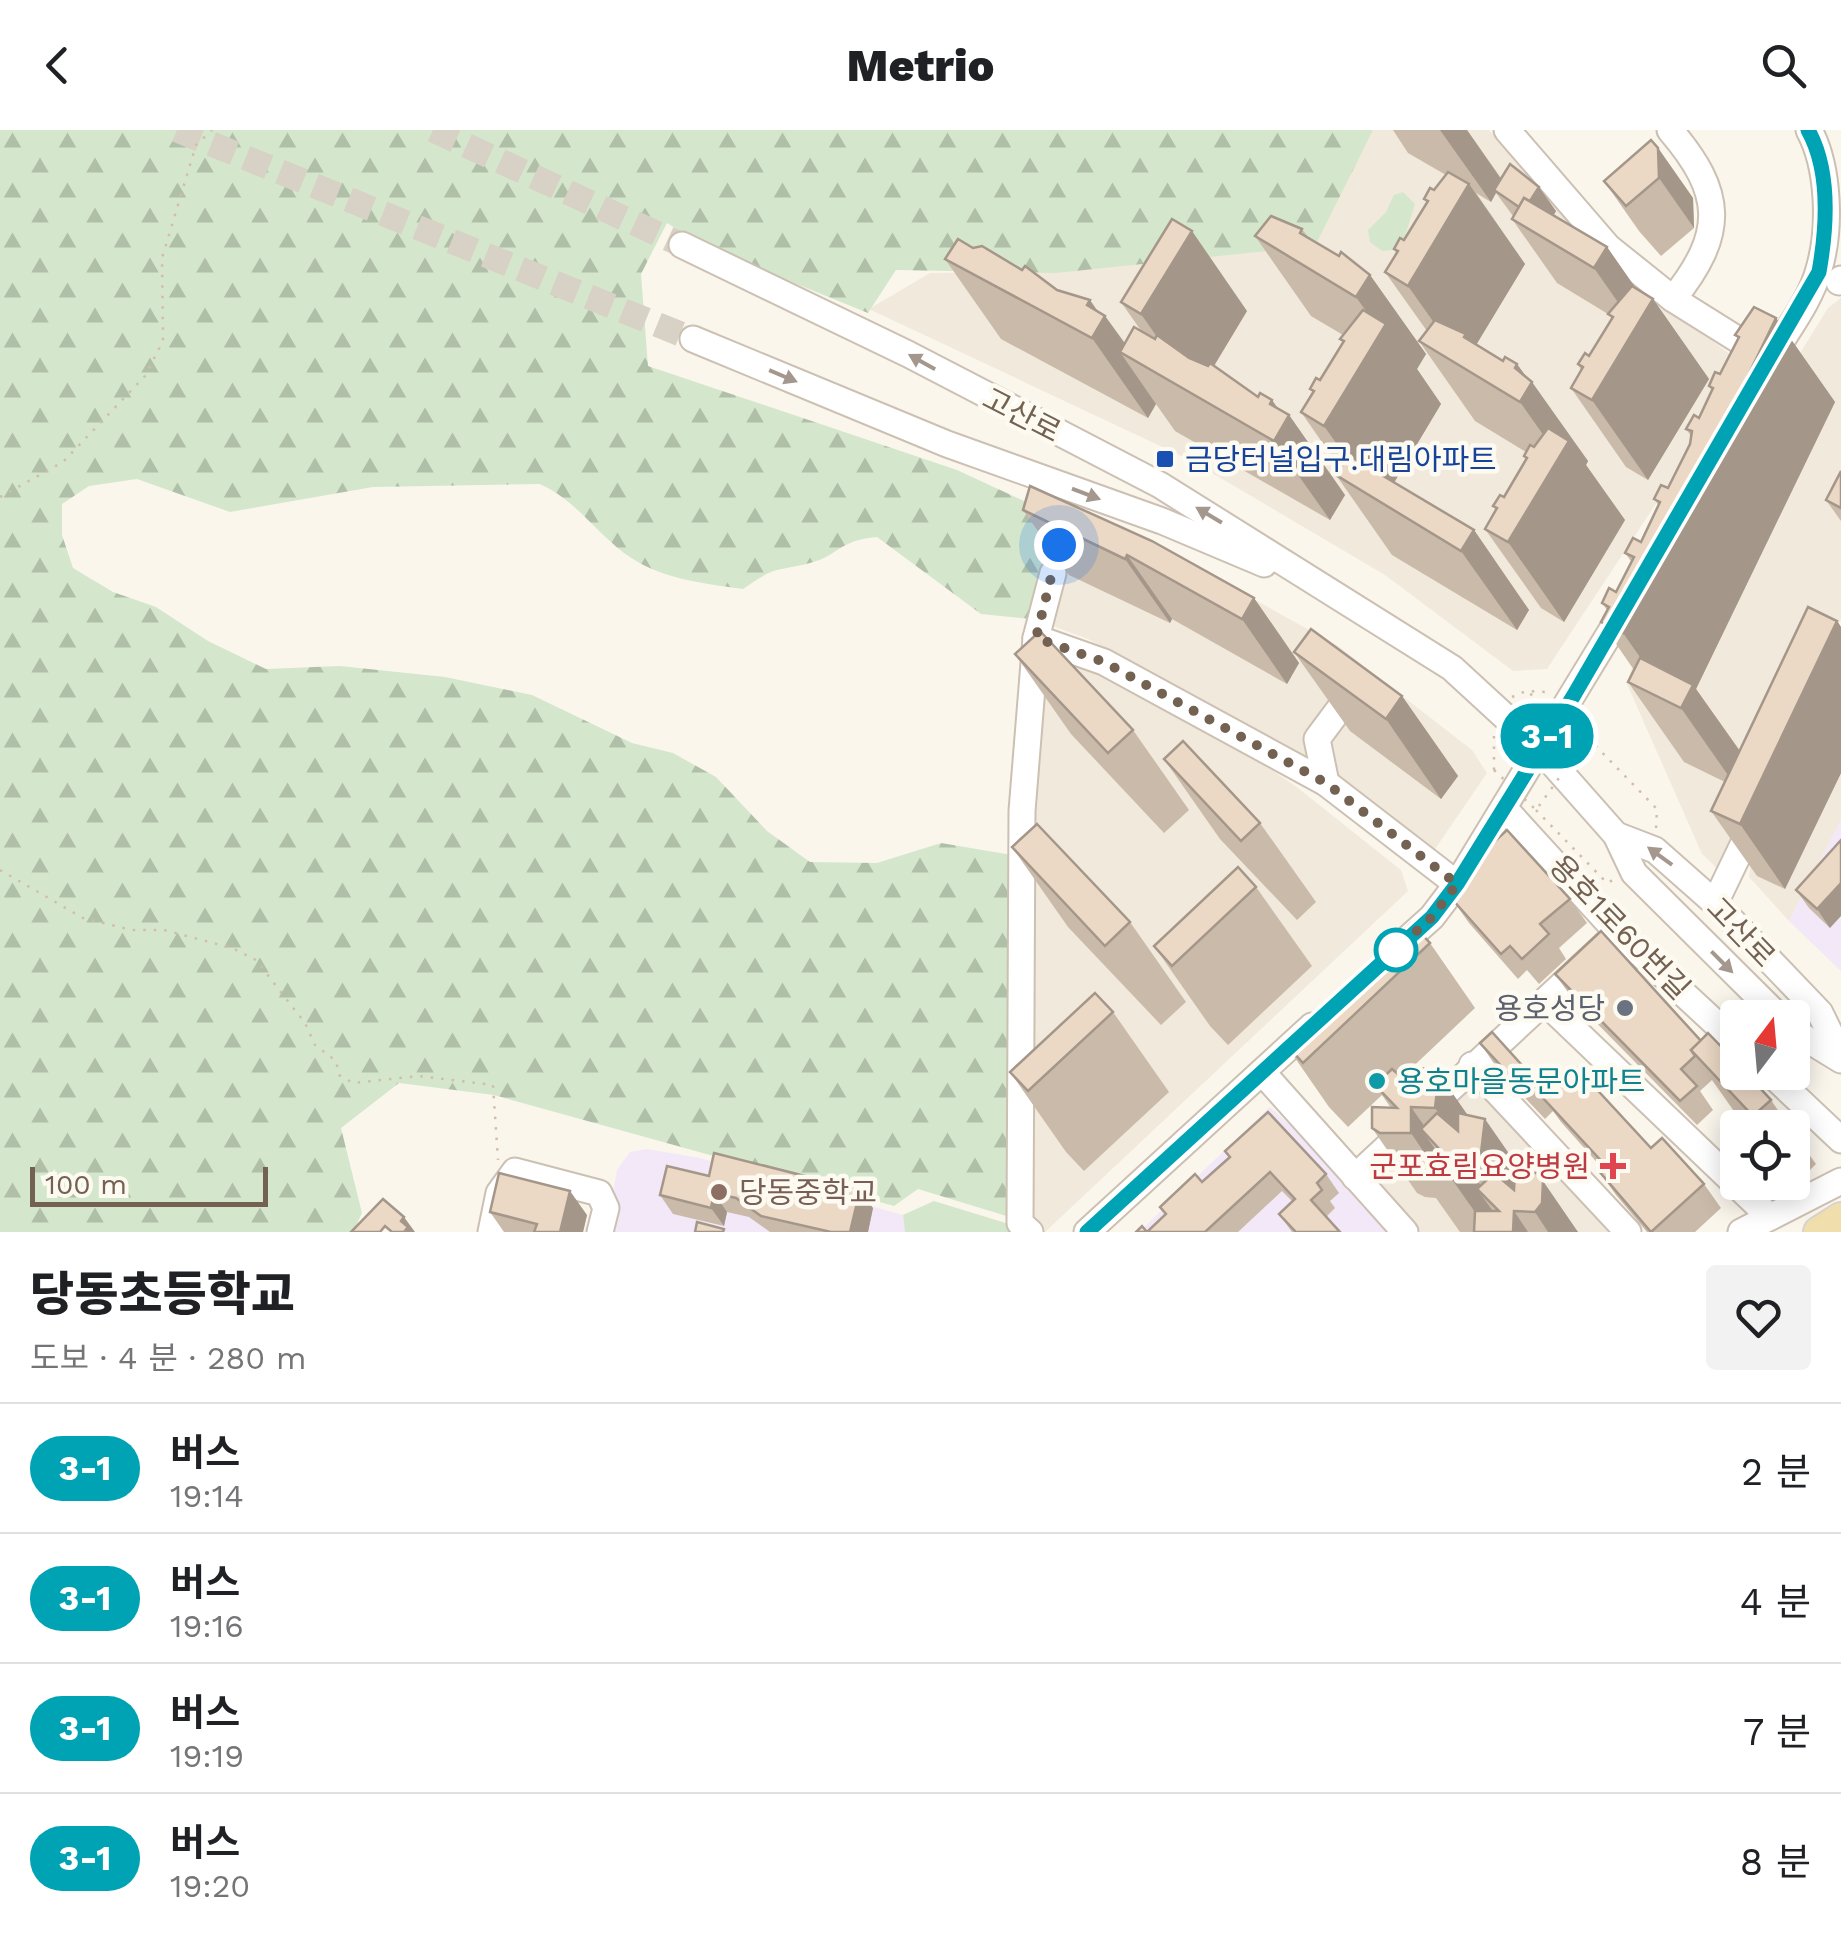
<!DOCTYPE html>
<html lang="ko">
<meta charset="utf-8">
<style>
body{margin:0;font-family:"Work Sans","Noto Sans KR",sans-serif;background:#f2f2f2;color:#202124;height:100vh;display:flex;flex-direction:column;font-size:38px;white-space:nowrap}
*{box-sizing:border-box;margin:0}
p{font-size:32px;color:#757577}
.icon{flex:none;width:55px;height:55px;fill:none;stroke:currentColor;stroke-width:2;stroke-linecap:round;stroke-linejoin:round}
.map{position:relative;height:1102px;overflow:hidden}
.side{display:flex;flex-direction:column;background:#fff;flex:1}
.side>*{flex:none}
.badge{padding:0 20px;border-radius:32px;font-size:35px;line-height:65px}
.needle{width:65px;rotate:16deg}
.fabs{position:absolute;left:1720px;top:870px;display:grid;gap:20px}
.fabs a{display:grid;place-items:center;width:90px;height:90px;border-radius:10px;background:#fff;box-shadow:0 5px 25px #0003;font-size:50px}
.scale{position:absolute;left:30px;bottom:25px;width:238px;box-sizing:border-box;padding-left:10px;border:5px solid #736151;border-top:0;font-size:28px;line-height:35px;white-space:nowrap;color:#736151;-webkit-text-stroke:8px #fdfaf2;paint-order:stroke}
.you{position:absolute;width:50px;height:50px;margin:-25px;border:8px solid #fff;border-radius:50%;background:#1a73e8;box-shadow:0 0 0 15px #1a73e833}
.map>.badge{position:absolute;translate:-50% -50%;box-shadow:0 0 0 5px #fff}
.round{display:grid;place-items:center;flex:none;width:105px;height:105px;border-radius:10px;background:#f2f2f2}
.overview{display:flex;align-items:center;justify-content:space-between;height:170px;padding:0 30px}
h1{font-size:48px;font-weight:800;line-height:75px}
ul{padding:0;list-style:none}
li{display:flex;align-items:center;gap:30px;height:130px;padding:0 30px;border-top:2px solid #e0e0e0}
li div{flex:1}
li b{display:block;font-size:38px}
li em{font-style:normal}
li .badge{min-width:110px;font-weight:700;text-align:center}
header{display:flex;justify-content:space-between;align-items:center;height:130px;padding:0 30px;background:#fff;font-size:45px;font-weight:800}
.map>svg:first-child{display:block}
.residential{fill:#f1e9db}
.education{fill:#f3e8f7}
.forest{fill:url(#forest-firs)}
.green{fill:#d4e7cc}
.lines{fill:none;stroke-linecap:round;stroke-linejoin:round}
.minor-tunnel{stroke:#d8d1c5;stroke-width:25;stroke-dasharray:25 12;stroke-linecap:butt}
.minor-casing{stroke:#ccc0b3;stroke-width:29}
.major-casing{stroke:#d8d3ce;stroke-width:34}
.path{stroke:#d2bdaa;stroke-width:2.5;stroke-dasharray:2.5 8;stroke-linecap:butt}
.minor{stroke:#fff;stroke-width:25}
.major{stroke:#f0dead;stroke-width:30}
.path-bridge{stroke:#d2bdaa;stroke-width:2.5;stroke-dasharray:2.5 8;stroke-linecap:butt}
.wall{fill:#cabaa9}
.shaded-wall{fill:#a4978a;fill-rule:evenodd}
.building{fill:#ebd8c5;stroke:#a4978a;stroke-width:2.5}
.oneway{fill:#a4988e}
.line-casing{stroke:#fff;stroke-width:22}
.line{stroke:#00a3b4;stroke-width:15}
.walk{stroke:#736151;stroke-width:10;stroke-dasharray:0 18}
.transit-dot{fill:#1a4fb4;stroke:#fdfaf2;stroke-width:4}
.stop-dot{fill:#fff;stroke:#00a3b4;stroke-width:5}
.worship-dot{fill:#6b7280;stroke:#fdfaf2;stroke-width:4}
.culture-dot{fill:#0f9aa8;stroke:#fdfaf2;stroke-width:4}
.health-dot{fill:#e0444e;stroke:#fdfaf2;stroke-width:4}
.education-dot{fill:#8d6e63;stroke:#fdfaf2;stroke-width:4}
.labels{text-anchor:middle;dominant-baseline:central;stroke-width:9;stroke-linejoin:round;paint-order:stroke}
.street-label{font-size:30px;fill:#736151;stroke:#fdfaf2}
.transit-label{font-size:30px;fill:#164399;stroke:#fdfaf2;text-anchor:start}
.worship-label{font-size:30px;fill:#5b616d;stroke:#fdfaf2;text-anchor:end}
.culture-label{font-size:30px;fill:#0d838f;stroke:#fdfaf2;text-anchor:start}
.health-label{font-size:30px;fill:#be3a42;stroke:#fdfaf2;text-anchor:end}
.education-label{font-size:30px;fill:#785e54;stroke:#fdfaf2;text-anchor:start}
</style>
<header><svg class="icon" aria-label="back" viewBox="0 0 24 24"><path d="M15 5l-7 7 7 7"/></svg>Metrio<svg class="icon" aria-label="search" viewBox="0 0 24 24"><circle cx="10" cy="10" r="6"/><path d="M15 15l6 6"/></svg></header>
<div class="map">
<svg width="1841" height="1102" viewBox="0 0 1841 1102">
<defs>
<pattern id="forest-firs" width="22" height="20" patternUnits="userSpaceOnUse" patternTransform="scale(2.5)"><rect width="22" height="20" fill="#d4e7cc"/><path d="M5 1l3.5 6h-7zM16 11l3.5 6h-7z" fill="#b0bfa8"/></pattern>
</defs>
<rect width="100%" height="100%" fill="#faf6ec"/>
<g class="residential">
<polygon points="1373,0 1489,0 1604,126 1746,237 1547,539 1513,541 1385,445 1190,330 869,179 930,143 1006,142 1314,116"/>
<polygon points="1841,168 1841,489 1720,741 1702,724 1627,554 1659,451 1828,178"/>
<polygon points="1075,393 1160,417 1338,516 1472,620 1487,643 1433,722 1200,568 1088,509 1053,496"/>
<polygon points="1042,521 1088,534 1203,593 1298,658 1377,721 1401,740 1408,761 1045,1102 1036,1102 1025,1092 1028,694"/>
<polygon points="1841,537 1841,690 1789,791 1749,747 1751,729"/>
<polygon points="1464,958 1476,958 1613,1102 1420,1102 1374,1052 1375,1040"/>
</g>
<g class="education">
<polygon points="1841,690 1841,841 1789,791"/>
<polygon points="1270,977 1345,1045 1395,1102 1139,1102"/>
<polygon points="647,1019 700,1028 903,1085 905,1102 606,1102 617,1040 630,1022"/>
</g>
<path class="forest" d="M0,0H1373L1315,116L1056,143L896,140L868,183L705,117L667,93L641,144L648,236L957,340L1054,385L1032,489L981,484L877,407C839,410 838,426 810,433C774,442 777,435 743,459C701,453 659,449 624,423C594,400 575,370 540,354L373,357L230,382L137,349L89,356L62,374V405L73,438L113,462L156,477L208,511L266,539L340,536L445,547L532,565L632,613L673,623L716,647L767,701L810,732L877,733L941,713L1012,725L1013,1088L918,1059L894,1076L494,965L399,953L341,998L362,1083L353,1102H0Z"/>
<g class="green">
<polygon points="1403,62 1415,74 1401,119 1382,121 1370,112 1368,100 1386,82 1394,65"/>
<polygon points="934,1071 1019,1097 1024,1102 905,1102 903,1085"/>
</g>
<g class="lines">
<g class="minor-tunnel">
<polyline points="177,0 693,209"/>
<polyline points="433,0 682,115"/>
</g>
<g class="minor-casing">
<g id="minor">
<polyline points="1507,0 1608,117 1673,169 1764,226"/>
<path d="M1670,0C1724,63 1726,103 1673,169"/>
<polyline points="682,115 908,224 1160,355 1452,538 1539,618 1616,705 1634,743 1780,888"/>
<polyline points="1839,152 1841,149"/>
<polyline points="693,209 947,314 1162,391 1264,434"/>
<path d="M1770,229C1786,202 1811,170 1819,139C1831,98 1829,37 1809,0"/>
<polyline points="1036,508 1104,532 1326,653 1457,754"/>
<polyline points="1326,653 1317,609 1352,562"/>
<polyline points="1504,678 1618,803 1738,914"/>
<polyline points="1616,705 1655,720 1715,773 1820,883 1841,926"/>
<polyline points="1715,773 1754,692"/>
<polyline points="1393,822 1432,787 1457,754 1627,475"/>
<polyline points="1545,872 1770,1087"/>
<polyline points="1792,900 1841,930"/>
<polyline points="1472,935 1628,1102"/>
<polyline points="1262,942 1405,1102"/>
<polyline points="1769,942 1841,1010"/>
<polyline points="1355,1047 1618,803"/>
<polyline points="491,1102 499,1063 515,1041 599,1063 606,1078 600,1102"/>
<polyline points="1030,1102 1020,1093 1022,681 1036,508 1053,443"/>
<polyline points="1087,1102 1312,896"/>
<polyline points="1741,1102 1841,1051"/>
</g>
</g>
<g class="major-casing">
<polyline id="major" points="1819,1102 1841,1088"/>
</g>
<g class="path">
<polyline points="0,367 63,332 145,246 163,211 162,128 196,15 212,0"/>
<polyline points="1512,567 1526,561 1547,562"/>
<polyline points="1588,608 1657,679 1656,699"/>
<polyline points="1494,640 1494,604"/>
<polyline points="1536,680 1607,753 1613,750"/>
<polyline points="0,740 83,788 132,800 164,800 232,818 256,830 305,893 315,915 336,931 339,945 353,953 419,946 493,955 498,1030"/>
</g>
<use href="#minor" class="minor"/>
<use href="#major" class="major"/>
<polyline class="path-bridge" points="1494,640 1536,680 1590,605 1526,561"/>
</g>
<g class="wall">
<polygon points="1393,0 1467,0 1501,48 1556,81 1554,85 1607,117 1636,159 1653,169 1709,249 1648,350 1626,337 1571,258 1581,240 1578,234 1589,226 1612,189 1608,184 1557,153 1512,89 1513,86 1496,63 1491,72 1476,63 1525,134 1476,215 1503,231 1517,234 1588,331 1586,335 1625,390 1564,492 1541,478 1485,399 1496,380 1493,376 1504,367 1526,330 1524,326 1526,322 1475,291 1419,211 1427,201 1385,142 1396,123 1394,119 1404,110 1427,73 1424,69 1434,60 1446,45 1408,23"/>
<polygon points="1658,18 1693,68 1694,98 1661,126 1639,101 1604,51"/>
<polygon points="1302,99 1309,108 1370,145 1426,224 1417,239 1441,274 1394,352 1474,400 1529,480 1517,500 1392,425 1336,345 1340,338 1301,282 1313,263 1310,259 1320,250 1343,213 1340,209 1343,205 1311,186 1255,106"/>
<polygon points="973,118 1105,186 1125,213 1142,202 1121,172 1247,181 1214,236 1258,267 1289,285 1345,365 1330,390 1175,301 1156,274 1148,288 1001,209 945,129"/>
<polygon points="1776,188 1835,272 1696,559 1740,621 1837,491 1841,497 1841,643 1785,759 1757,746 1711,681 1725,652 1684,632 1628,552 1634,540 1601,492 1607,480 1602,473 1616,462 1631,431 1625,423 1641,412 1659,376 1654,369 1668,358 1690,314 1691,306 1686,299 1699,288 1712,261 1709,256 1720,244 1738,209 1735,205"/>
<polygon points="1841,341 1841,391 1826,370"/>
<polygon points="1023,380 1254,468 1299,533 1287,554 1172,489 1170,493 1069,445"/>
<polygon points="1294,522 1402,566 1458,646 1441,669 1350,601"/>
<polygon points="1015,524 1133,600 1189,680 1164,703 1071,604"/>
<polygon points="1164,629 1260,693 1316,772 1297,790 1220,709"/>
<polygon points="1841,710 1830,798 1809,778 1796,760"/>
<polygon points="1012,717 1130,792 1186,872 1161,895 1068,797"/>
<polygon points="1256,757 1312,836 1228,915 1210,896 1154,816"/>
<polygon points="1452,769 1570,769 1587,793 1559,818 1566,829 1539,854 1527,840 1518,849 1469,793"/>
<polygon points="1430,813 1475,878 1402,947 1412,956 1433,939 1436,944 1439,944 1467,985 1578,1102 1460,1102 1436,1068 1425,1067 1417,1063 1372,998 1391,978 1382,965 1348,997 1329,977 1284,912"/>
<polygon points="1555,844 1701,911 1771,970 1790,998 1749,998 1736,984 1712,950 1700,961 1713,980 1697,995 1572,868"/>
<polygon points="1113,882 1169,962 1084,1041 1066,1022 1010,942"/>
<polygon points="1480,913 1539,954 1547,965 1651,1018 1704,1054 1721,1078 1695,1102 1647,1102 1616,1065 1599,1041 1602,1038 1561,992 1553,981 1545,989 1497,938"/>
<polygon points="1792,1001 1816,1034 1799,1051 1792,1044"/>
<polygon points="1225,1021 1326,1044 1339,1063 1330,1071 1335,1078 1326,1087 1340,1102 1292,1102 1279,1084 1292,1071 1282,1061 1238,1102 1136,1102 1147,1102 1166,1085 1160,1077 1202,1052 1229,1027"/>
<polygon points="709,1046 873,1078 868,1102 770,1102 749,1087 727,1082 724,1096 673,1084 660,1065"/>
<polygon points="490,1082 587,1085 583,1102 504,1102"/>
</g>
<g class="shaded-wall">
<polygon points="1440,0 1467,0 1503,52 1494,60 1496,63 1491,72"/>
<polygon points="1658,18 1693,68 1694,98 1659,48"/>
<polygon points="1469,54 1525,134 1464,235 1408,156"/>
<polygon points="1539,57 1556,81 1541,105 1524,81"/>
<polygon points="1192,101 1247,181 1197,264 1141,184"/>
<polygon points="1607,117 1649,177 1653,169 1709,249 1648,350 1592,270 1636,198 1594,138"/>
<polygon points="1370,145 1426,224 1417,239 1441,274 1382,373 1376,369 1324,296 1381,202 1356,167"/>
<polygon points="1090,170 1103,189 1105,186 1138,232 1120,222 1156,274 1148,288 1092,208 1087,175"/>
<polygon points="1776,188 1835,272 1696,559 1749,634 1737,658 1681,578 1673,574 1623,503"/>
<polygon points="1517,234 1531,254 1532,252 1588,331 1586,335 1625,390 1564,492 1508,412 1559,327 1520,272 1515,238"/>
<polygon points="1272,270 1286,290 1289,285 1345,365 1330,390 1274,311 1270,274"/>
<polygon points="1474,400 1529,480 1517,500 1461,421"/>
<polygon points="1127,425 1172,489 1170,493 1125,429"/>
<polygon points="1254,468 1299,533 1287,554 1242,489"/>
<polygon points="1837,491 1841,497 1841,643 1785,759 1740,694"/>
<polygon points="1402,566 1458,646 1441,669 1386,589"/>
<polygon points="1841,753 1841,786 1830,798 1817,779"/>
<polygon points="1433,939 1438,947 1439,944 1483,1007 1485,989 1540,1068 1543,1051 1578,1102 1548,1102 1535,1082 1522,1082 1481,1023 1466,1022 1435,978"/>
<path d="M1411,977L1453,1037L1457,1022L1498,1080L1477,1059L1508,1102H1489L1451,1048L1440,1046L1411,1003ZM1421,999L1442,1022L1452,1043Z"/>
<polygon points="860,1060 873,1078 868,1102 850,1102"/>
<polygon points="570,1061 587,1085 583,1102 560,1102"/>
<polygon points="714,1063 727,1082 724,1096 711,1078"/>
<polygon points="1514,1081 1528,1102 1513,1102"/>
<polygon points="404,1087 415,1102 404,1102 401,1091"/>
</g>
<g class="building">
<polygon points="1651,10 1658,18 1659,48 1626,76 1604,51"/>
<polygon points="1510,34 1539,57 1530,71 1524,68 1519,77 1494,60"/>
<polygon points="1448,42 1469,54 1408,156 1385,142 1398,121 1394,119 1400,108 1404,110 1428,71 1424,69 1430,58 1434,60"/>
<polygon points="1524,68 1607,117 1594,138 1512,89"/>
<polygon points="1271,86 1302,99 1300,103 1339,126 1341,122 1370,145 1356,167 1255,106"/>
<polygon points="1172,89 1192,101 1141,184 1121,172"/>
<polygon points="958,109 973,118 982,116 1022,140 1025,136 1057,160 1090,170 1087,175 1105,186 1092,208 945,129"/>
<polygon points="1632,156 1653,169 1592,270 1571,258 1583,237 1578,234 1585,223 1589,226 1613,187 1608,184"/>
<polygon points="1754,177 1776,188 1623,503 1601,492 1609,477 1602,473 1609,458 1616,462 1634,427 1625,423 1633,408 1641,412 1660,372 1654,369 1661,355 1668,358 1690,314 1692,301 1686,299 1694,285 1699,288 1713,258 1709,256 1715,242 1720,244 1739,207 1735,205"/>
<polygon points="1363,180 1386,194 1324,296 1301,282 1314,261 1310,259 1316,248 1320,250 1344,211 1340,209"/>
<polygon points="1435,190 1466,204 1464,207 1503,231 1505,227 1517,234 1515,238 1532,252 1520,272 1419,211"/>
<polygon points="1134,197 1155,209 1157,205 1189,228 1208,236 1210,233 1258,267 1260,263 1272,270 1270,274 1289,285 1274,311 1120,222"/>
<polygon points="1548,298 1569,311 1508,412 1485,399 1497,378 1493,376 1500,365 1504,367 1527,328 1524,326 1530,315 1534,317"/>
<polygon points="1348,325 1474,400 1461,421 1336,345"/>
<polygon points="1841,341 1841,378 1826,370"/>
<polygon points="1030,356 1152,411 1254,468 1242,489 1127,425 1125,429 1023,380"/>
<polygon points="1808,477 1837,491 1740,694 1711,681"/>
<polygon points="1311,499 1402,566 1386,589 1294,522"/>
<polygon points="1040,501 1133,600 1108,623 1015,524"/>
<polygon points="1640,528 1693,555 1681,578 1628,552"/>
<polygon points="1183,611 1260,693 1241,711 1164,629"/>
<polygon points="1037,694 1130,792 1105,816 1012,717"/>
<polygon points="1507,700 1570,769 1540,794 1549,804 1522,829 1510,816 1501,824 1452,769 1484,721"/>
<polygon points="1841,710 1841,753 1817,779 1796,760"/>
<polygon points="1238,737 1256,757 1172,836 1154,816"/>
<polygon points="1411,793 1430,813 1303,933 1284,912"/>
<polygon points="1601,801 1701,911 1691,920 1695,926 1681,939 1697,956 1680,971 1555,844"/>
<polygon points="1095,863 1113,882 1028,961 1010,942"/>
<polygon points="1492,902 1539,954 1527,964 1480,913"/>
<polygon points="1708,903 1738,934 1738,942 1745,942 1771,970 1753,986 1691,920"/>
<polygon points="1412,938 1433,939 1433,944 1439,944 1435,978 1411,977 1411,1003 1380,1003 1372,998 1372,977 1397,978 1375,955 1392,939 1412,956"/>
<polygon points="1577,938 1651,1018 1662,1008 1704,1054 1651,1102 1599,1041 1605,1035 1543,968"/>
<polygon points="1268,982 1326,1044 1317,1053 1322,1060 1311,1070 1340,1102 1296,1102 1279,1084 1295,1069 1270,1042 1205,1102 1136,1102 1142,1096 1147,1102 1166,1084 1160,1077 1195,1044 1202,1052 1230,1027 1225,1021"/>
<polygon points="1437,983 1458,1001 1458,983 1485,989 1481,1023 1457,1022 1451,1048 1418,1042 1418,1022 1442,1022 1421,999"/>
<polygon points="714,1023 860,1060 850,1102 831,1102 761,1086 736,1068 714,1063 711,1078 660,1065 667,1036 709,1046"/>
<polygon points="1515,1042 1536,1043 1543,1051 1542,1073 1535,1082 1514,1081 1513,1102 1474,1102 1475,1081 1499,1081 1477,1059 1494,1043 1514,1060"/>
<polygon points="499,1043 570,1061 560,1102 534,1102 537,1094 490,1082"/>
<polygon points="383,1069 404,1087 401,1091 408,1097 404,1102 392,1102 385,1096 380,1102 351,1102"/>
<polygon points="697,1092 724,1099 723,1102 695,1102"/>
</g>
<defs><path id="oneway-solid" d="M-6-.8H1V-3.2L6.5 0L1 3.2V.8H-6Z" transform="scale(2.5)"/></defs>
<g class="oneway">
<use href="#oneway-solid" transform="translate(922 232) rotate(-151)"/>
<use href="#oneway-solid" transform="translate(783 246) rotate(23)"/>
<use href="#oneway-solid" transform="translate(1086 364) rotate(21)"/>
<use href="#oneway-solid" transform="translate(1209 385) rotate(-149)"/>
<use href="#oneway-solid" transform="translate(1660 726) rotate(-144)"/>
<use href="#oneway-solid" transform="translate(1722 832) rotate(45)"/>
</g>
<g class="lines">
<g class="line-casing">
<path id="line" d="M1087,1102L1432,787L1457,754L1574,565L1819,142C1827,97 1831,41 1808,0"/>
</g>
<use href="#line" class="line"/>
<polyline class="walk" points="1059,415 1036,508 1104,532 1326,653 1457,754 1432,787 1396,820"/>
</g>
<rect class="transit-dot" x="1155" y="319" width="20" height="20" rx="5"/>
<circle class="stop-dot" cx="1396" cy="820" r="20"/>
<circle class="worship-dot" cx="1625" cy="878" r="10"/>
<circle class="culture-dot" cx="1377" cy="951" r="10"/>
<path class="health-dot" d="M1608 1021h10v10h10v10h-10v10h-10v-10h-10v-10h10z"/>
<circle class="education-dot" cx="719" cy="1062" r="10"/>
<g class="labels">
<g class="street-label">
<text transform="translate(1022 285) rotate(27)">고산로</text>
<text transform="translate(1620 797) rotate(46)">용호1로60번길</text>
<text transform="translate(1741 802) rotate(46)">고산로</text>
</g>
<g class="transit-label">
<text x="1185" y="329">금당터널입구.대림아파트</text>
</g>
<g class="worship-label">
<text x="1605" y="878">용호성당</text>
</g>
<g class="culture-label">
<text x="1397" y="951">용호마을동문아파트</text>
</g>
<g class="health-label">
<text x="1590" y="1036">군포효림요양병원</text>
</g>
<g class="education-label">
<text x="739" y="1062">당동중학교</text>
</g>
</g>
</svg>
<div class="fabs">
<a><svg class="needle" viewBox="-14 -14 28 28"><path d="M0-13l5 13h-10z" fill="#e53935"/><path d="M0 13l5-13h-10z" fill="#757577"/></svg></a>
<a><svg class="icon" aria-label="locate" viewBox="0 0 24 24"><circle cx="12" cy="12" r="6"/><path d="M12 2v4M12 18v4M2 12h4M18 12h4"/></svg></a>
</div>
<div class="scale">100 m</div>
<div class="you" style="left:1059px;top:415px"></div>
<b class="badge" style="left:1547px;top:606px;background:#00a3b4;color:#fff">3-1</b>
</div>
<section class="side">
<div class="overview"><div><h1>당동초등학교</h1><p>도보 · 4 분 · 280 m</p></div><a class="round"><svg class="icon" aria-label="heart" viewBox="0 0 24 24"><path d="M12 20l-8-8c-3-5 5-10 8-4 3-6 11-1 8 4z"/></svg></a></div>
<ul>
<li><span class="badge" style="background:#00a3b4;color:#fff">3-1</span><div><b>버스</b><p>19:14</p></div><em>2 분</em></li>
<li><span class="badge" style="background:#00a3b4;color:#fff">3-1</span><div><b>버스</b><p>19:16</p></div><em>4 분</em></li>
<li><span class="badge" style="background:#00a3b4;color:#fff">3-1</span><div><b>버스</b><p>19:19</p></div><em>7 분</em></li>
<li><span class="badge" style="background:#00a3b4;color:#fff">3-1</span><div><b>버스</b><p>19:20</p></div><em>8 분</em></li>
</ul>
</section>
